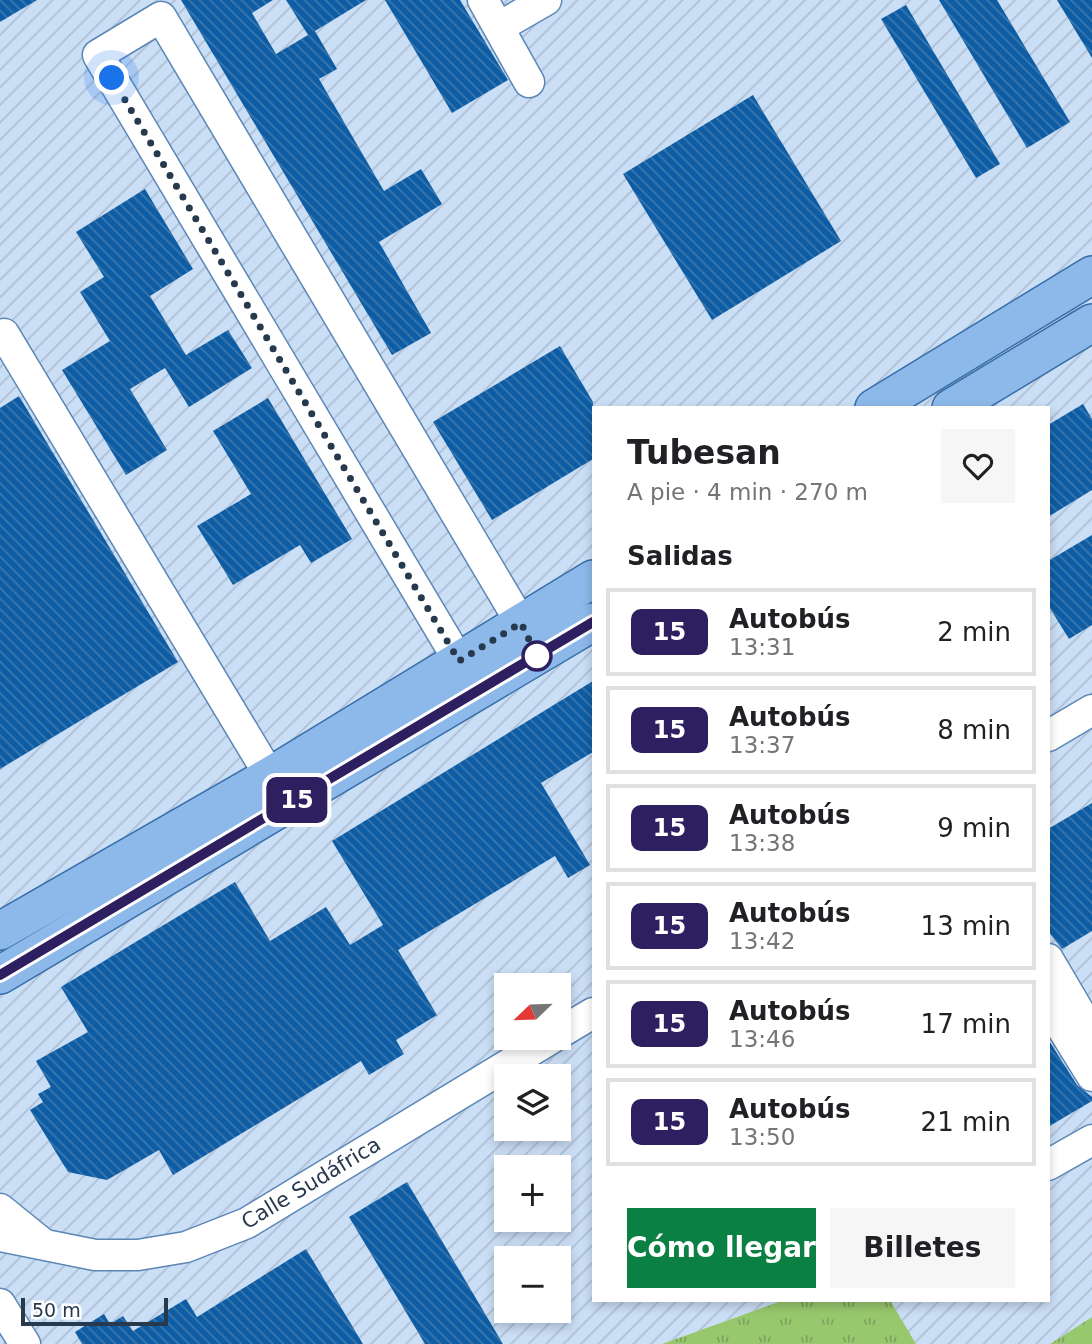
<!DOCTYPE html>
<html lang="es">
<meta charset="utf-8">
<style>
body{margin:0;font-family:"DejaVu Sans",sans-serif;background:#f6f6f6;color:#202124;height:100vh;display:flex;flex-direction:column;font-size:26px;white-space:nowrap}
*{box-sizing:border-box;margin:0}
p{font-size:23px;color:#757577}
.icon{flex:none;width:38px;height:38px;fill:none;stroke:currentColor;stroke-width:2;stroke-linecap:round;stroke-linejoin:round}
.map{position:relative;flex:1;overflow:hidden}
.drawer{position:absolute;left:592px;top:406px;width:458px;height:896px;display:flex;flex-direction:column;background:#fff;border-radius:0px;box-shadow:0 4px 10px #0003}
.drawer>*{flex:none}
.badge{padding:0 14px;border-radius:10px;font-size:24px;line-height:46px}
.needle{width:46px;rotate:247deg}
.controls{position:absolute;left:494px;top:973px;display:grid;gap:14px}
.controls a{display:grid;place-items:center;width:77px;height:77px;border-radius:0px;background:#fff;box-shadow:0 4px 10px #0003;font-size:35px}
.scale{position:absolute;left:21px;bottom:18px;width:147px;box-sizing:border-box;padding-left:7px;border:4px solid #27394d;border-top:0;font-size:19px;line-height:24px;white-space:nowrap;color:#27394d;-webkit-text-stroke:5px #fff;paint-order:stroke}
.you{position:absolute;width:35px;height:35px;margin:-18px;border:5px solid #fff;border-radius:50%;background:#1a73e8;box-shadow:0 0 0 10px #1a73e833}
.map>.badge{position:absolute;translate:-50% -50%;box-shadow:0 0 0 4px #fff}
h2{padding:0 35px;font-size:26px;line-height:63px}
.round{display:grid;place-items:center;flex:none;width:74px;height:74px;border-radius:0px;background:#f6f6f6}
.head{display:flex;align-items:center;justify-content:space-between;height:119px;padding:0 35px}
h1{font-size:33px;font-weight:600;line-height:52px}
.cta{display:flex;gap:14px;margin-top:auto;padding:14px 35px}
.cta a{flex:1;height:80px;border-radius:0px;background:#0b8043;color:#fff;font-size:28px;font-weight:600;line-height:80px;text-align:center}
.cta a+a{background:#f6f6f6;color:#202124}
ul{padding:0;list-style:none}
li{display:flex;align-items:center;gap:21px;height:88px;margin:0 14px 10px;padding:0 21px;border:4px solid #e0e0e0;border-radius:0px}
li div{flex:1}
li b{display:block;font-size:26px}
li em{font-style:normal}
li .badge{min-width:77px;font-weight:700;text-align:center}
.map>svg:first-child{display:block}
.industrial{fill:url(#industrial-furrows);fill-rule:evenodd}
.grass{fill:url(#grass-tufts)}
.building{fill:url(#building-back-hatch)}
.lines{fill:none;stroke-linecap:round;stroke-linejoin:round}
.minor-casing{stroke:#5b87b6;stroke-width:33}
.major-casing{stroke:#376ea9;stroke-width:40}
.minor{stroke:#fff;stroke-width:30}
.major{stroke:#8cb9e9;stroke-width:37}
.line-casing{stroke:#fff;stroke-width:16}
.line{stroke:#2d1f60;stroke-width:10}
.walk{stroke:#27394d;stroke-width:7;stroke-dasharray:0 12.6}
.stop-dot{fill:#fff;stroke:#2d1f60;stroke-width:3.5}
.labels{text-anchor:middle;dominant-baseline:central;stroke-width:7;stroke-linejoin:round;paint-order:stroke}
.street-label{font-size:21px;fill:#27394d;stroke:#fff}
</style>
<div class="map">
<svg width="1092" height="1344" viewBox="0 0 1092 1344">
<defs>
<pattern id="industrial-furrows" width="10" height="10" patternUnits="userSpaceOnUse" patternTransform="scale(1.75)"><rect width="10" height="10" fill="#cadef5"/><path d="M-1 1l2-2M0 10L10 0M9 11l2-2" fill="none" stroke="#aebfd4"/></pattern>
<pattern id="grass-tufts" width="24" height="20" patternUnits="userSpaceOnUse" patternTransform="scale(1.75)"><rect width="24" height="20" fill="#98c86e"/><path d="M3 7l-1-3M5 7V3M7 7l1-3M15 17l-1-3M17 17v-4M19 17l1-3" fill="none" stroke="#7ca35d"/></pattern>
<pattern id="building-back-hatch" width="6" height="6" patternUnits="userSpaceOnUse" patternTransform="scale(1.75)"><rect width="6" height="6" fill="#0e5da4"/><path d="M-1 5l2 2M0 0l6 6M5-1l2 2" fill="none" stroke="#3a77ae"/></pattern>
</defs>
<rect width="100%" height="100%" fill="#e0e9f4"/>
<path class="industrial" d="M0,0H1092V1317L1050,1344H916L890,1300H1048V408H593V1300H784L662,1344H0ZM506,985H558V1038H506ZM506,1076H558V1129H506ZM506,1167H558V1220H506ZM506,1258H558V1311H506Z"/>
<g class="grass">
<polygon points="784,1300 890,1300 916,1344 662,1344"/>
<polygon points="1092,1317 1092,1344 1050,1344"/>
</g>
<g class="building">
<polygon points="0,0 37,0 0,22"/>
<polygon points="181,0 273,0 252,13 276,54 308,35 286,0 366,0 315,31 337,69 319,79 384,191 421,169 442,204 379,242 431,333 392,355"/>
<polygon points="385,0 460,0 508,80 452,113"/>
<polygon points="939,0 997,0 1070,122 1027,148"/>
<polygon points="1057,0 1092,0 1092,58"/>
<polygon points="906,5 1000,164 976,178 881,19"/>
<polygon points="753,95 841,241 712,320 623,174"/>
<polygon points="145,189 193,269 150,296 186,355 228,330 252,368 189,407 165,368 130,389 167,450 126,475 62,370 110,341 80,292 104,277 76,232"/>
<polygon points="560,346 593,402 593,459 492,520 433,422"/>
<polygon points="19,396 178,662 0,769 0,408"/>
<polygon points="268,398 352,539 311,563 300,545 233,585 197,526 251,494 213,431"/>
<polygon points="1083,404 1092,419 1092,490 1048,517 1048,425"/>
<polygon points="1092,535 1092,625 1069,639 1048,605 1048,561"/>
<polygon points="593,681 593,752 541,783 590,865 568,878 555,856 398,950 437,1015 396,1040 404,1054 369,1075 361,1061 173,1175 159,1150 107,1180 68,1172 30,1110 43,1102 38,1094 51,1087 36,1061 88,1032 61,987 235,882 270,941 326,907 350,945 383,925 332,841"/>
<polygon points="1092,803 1092,931 1062,949 1048,931 1048,829"/>
<polygon points="1048,1039 1077,1085 1092,1097 1092,1101 1048,1127"/>
<polygon points="407,1182 503,1344 425,1344 349,1217"/>
<polygon points="306,1249 363,1344 82,1344 75,1332 104,1314 110,1324 123,1316 133,1331 186,1299 197,1317"/>
</g>
<g class="lines">
<g class="minor-casing">
<g id="minor">
<polyline points="483,0 529,82"/>
<polyline points="499,27 546,0"/>
<polyline points="0,336 4,334 270,776"/>
<polyline points="459,661 98,55 161,17 521,623"/>
<polyline points="1048,736 1092,710"/>
<polyline points="1048,959 1092,1034"/>
<polyline points="1048,1005 1092,1076"/>
<polyline points="558,1034 593,1013"/>
<polyline points="1048,1165 1092,1140"/>
<polyline points="0,1209 42,1243"/>
<polyline points="0,1236 95,1255 138,1255 186,1247 247,1223 552,1038"/>
<polyline points="0,1304 25,1344"/>
</g>
</g>
<g class="major-casing">
<g id="major">
<polyline points="874,408 1092,275"/>
<polyline points="951,408 1092,323"/>
<polyline points="0,931 270,776 593,579"/>
<polyline points="0,975 593,622"/>
</g>
</g>
<use href="#minor" class="minor"/>
<use href="#major" class="major"/>
</g>
<g class="lines">
<g class="line-casing">
<polyline id="line" points="0,975 593,622"/>
</g>
<use href="#line" class="line"/>
<polyline class="walk" points="112,78 459,661 521,623 537,656"/>
</g>
<circle class="stop-dot" cx="537" cy="656" r="14"/>
<g class="labels">
<g class="street-label">
<text transform="translate(311 1183) rotate(-31)">Calle Sudáfrica</text>
</g>
</g>
</svg>
<div class="controls">
<a><svg class="needle" viewBox="-14 -14 28 28"><path d="M0-13l5 13h-10z" fill="#e53935"/><path d="M0 13l5-13h-10z" fill="#757577"/></svg></a>
<a><svg class="icon" aria-label="layers" viewBox="0 0 24 24"><path d="M12 4l9 5-9 5-9-5zM3 14l9 5 9-5"/></svg></a>
<a>+</a>
<a>−</a>
</div>
<div class="scale">50 m</div>
<div class="you" style="left:112px;top:78px"></div>
<b class="badge" style="left:297px;top:800px;background:#2d1f60;color:#fff">15</b>
<section class="drawer">
<div class="head"><div><h1>Tubesan</h1><p>A pie · 4 min · 270 m</p></div><a class="round"><svg class="icon" aria-label="heart" viewBox="0 0 24 24"><path d="M12 20l-8-8c-3-5 5-10 8-4 3-6 11-1 8 4z"/></svg></a></div>
<h2>Salidas</h2>
<ul>
<li><span class="badge" style="background:#2d1f60;color:#fff">15</span><div><b>Autobús</b><p>13:31</p></div><em>2 min</em></li>
<li><span class="badge" style="background:#2d1f60;color:#fff">15</span><div><b>Autobús</b><p>13:37</p></div><em>8 min</em></li>
<li><span class="badge" style="background:#2d1f60;color:#fff">15</span><div><b>Autobús</b><p>13:38</p></div><em>9 min</em></li>
<li><span class="badge" style="background:#2d1f60;color:#fff">15</span><div><b>Autobús</b><p>13:42</p></div><em>13 min</em></li>
<li><span class="badge" style="background:#2d1f60;color:#fff">15</span><div><b>Autobús</b><p>13:46</p></div><em>17 min</em></li>
<li><span class="badge" style="background:#2d1f60;color:#fff">15</span><div><b>Autobús</b><p>13:50</p></div><em>21 min</em></li>
</ul>
<div class="cta"><a>Cómo llegar</a><a>Billetes</a></div>
</section>
</div>
